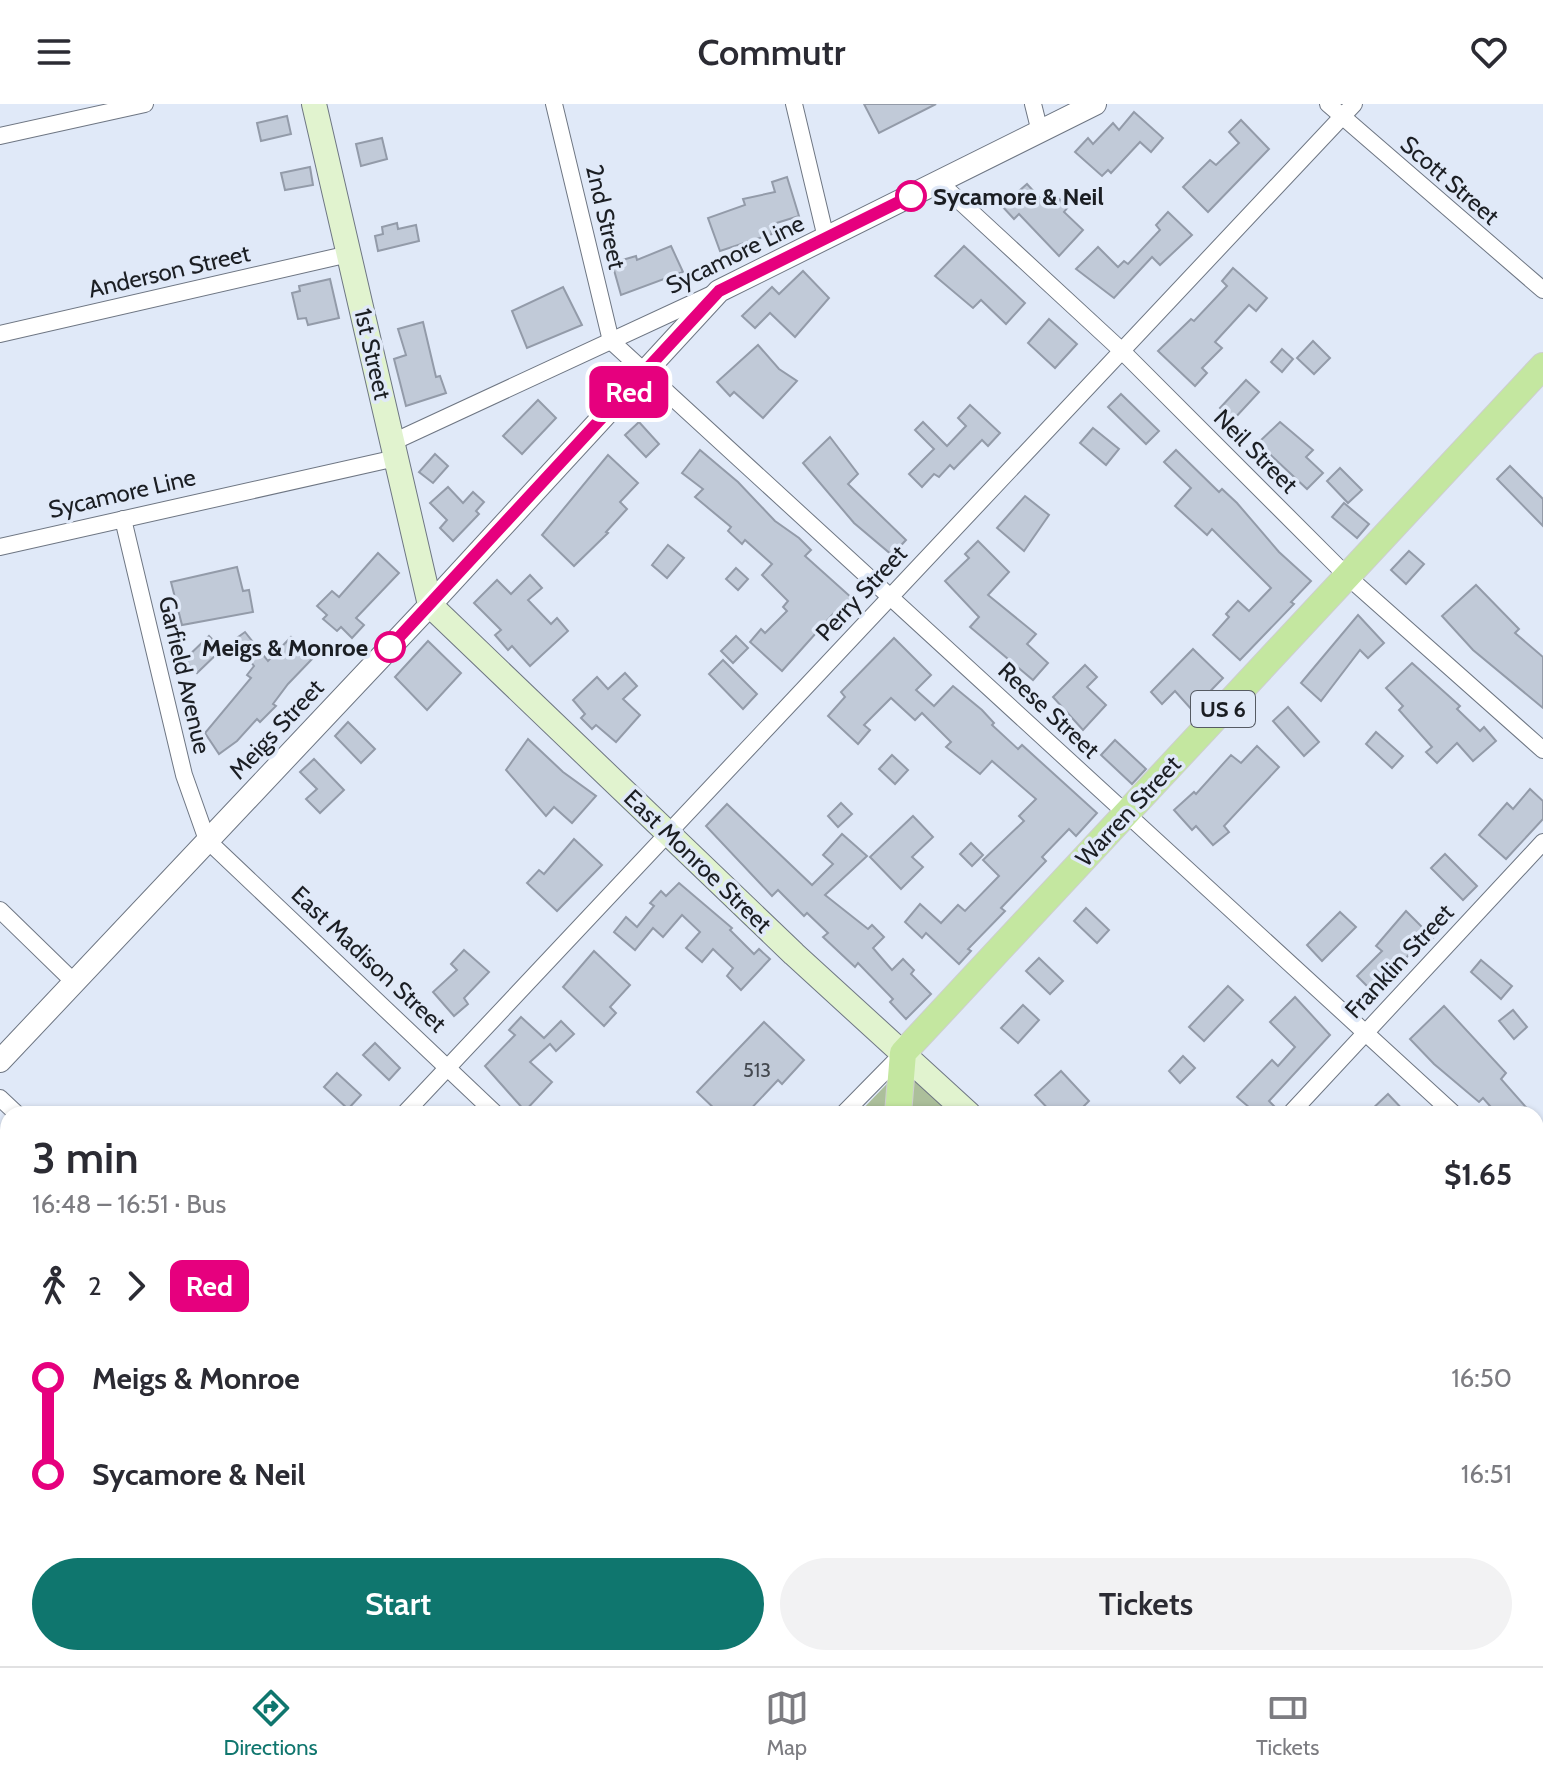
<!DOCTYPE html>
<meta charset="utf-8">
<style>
body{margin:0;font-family:Cabin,sans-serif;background:#f2f2f3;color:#2b2b33;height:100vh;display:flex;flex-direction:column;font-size:30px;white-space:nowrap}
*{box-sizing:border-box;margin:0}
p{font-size:26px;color:#7c7c81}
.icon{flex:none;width:44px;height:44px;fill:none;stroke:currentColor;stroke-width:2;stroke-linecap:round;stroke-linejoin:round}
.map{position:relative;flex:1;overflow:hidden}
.details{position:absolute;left:0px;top:1002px;width:1544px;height:560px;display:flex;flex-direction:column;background:#fff;border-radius:24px 24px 0 0;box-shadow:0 2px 6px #0004}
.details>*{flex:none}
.badge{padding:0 16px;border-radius:12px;font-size:28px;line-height:52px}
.map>.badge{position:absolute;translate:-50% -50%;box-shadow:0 0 0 4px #fff}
.legs{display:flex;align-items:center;gap:12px;height:88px;padding:0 32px;font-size:26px}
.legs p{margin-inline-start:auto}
.summary{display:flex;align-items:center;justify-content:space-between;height:136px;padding:0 32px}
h1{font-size:44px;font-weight:600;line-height:60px}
.primary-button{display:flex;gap:16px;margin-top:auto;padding:16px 32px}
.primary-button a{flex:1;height:92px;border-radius:48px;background:#0f766e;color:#fff;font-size:32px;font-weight:600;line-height:92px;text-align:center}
.primary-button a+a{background:#f2f2f3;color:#2b2b33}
ul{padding:0 32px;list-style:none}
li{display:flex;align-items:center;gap:28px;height:96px;font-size:30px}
li i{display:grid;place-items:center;width:12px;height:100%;margin:0 10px;background:currentColor}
li i::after{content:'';width:20px;height:20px;margin:-10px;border:6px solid;border-radius:50%;background:#fff}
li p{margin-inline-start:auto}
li:first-child i{background:linear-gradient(#0000 50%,currentColor 0)}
li:last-child i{background:linear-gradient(currentColor 50%,#0000 0)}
header{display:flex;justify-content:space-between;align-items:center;height:104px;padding:0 32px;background:#fff;font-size:36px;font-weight:600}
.menu{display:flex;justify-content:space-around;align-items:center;height:112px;border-top:2px solid #e1e1e2;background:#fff;font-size:22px;color:#7c7c81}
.menu a{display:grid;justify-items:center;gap:4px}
.menu .on{color:#0f766e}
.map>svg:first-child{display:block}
.green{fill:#acbf9b}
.building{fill:#c1cad8;stroke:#939ba9;stroke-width:2}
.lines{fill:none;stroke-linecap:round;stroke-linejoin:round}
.minor-casing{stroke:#6e7683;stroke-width:18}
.tertiary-casing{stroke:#6e7683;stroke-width:24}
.secondary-casing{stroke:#6e7683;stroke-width:26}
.primary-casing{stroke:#cdcecf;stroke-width:28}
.minor{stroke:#fff;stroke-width:16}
.tertiary{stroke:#fff;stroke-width:22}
.secondary{stroke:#e1f3cf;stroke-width:24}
.primary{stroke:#c4e7a0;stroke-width:26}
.line-1-casing{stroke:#fff;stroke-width:18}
.line-1{stroke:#e6007e;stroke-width:12}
.stop-1-dot{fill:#fff;stroke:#e6007e;stroke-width:4}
.labels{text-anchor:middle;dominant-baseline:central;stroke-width:7;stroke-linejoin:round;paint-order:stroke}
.number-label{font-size:20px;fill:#444950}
.shield{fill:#e0e9f8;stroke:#565b63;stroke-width:2}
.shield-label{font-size:22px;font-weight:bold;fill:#1b1e23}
.street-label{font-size:24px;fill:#1b1e23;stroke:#e0e9f8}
.stop-label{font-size:24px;font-weight:bold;fill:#1b1e23;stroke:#e0e9f8;text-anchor:start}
</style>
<header><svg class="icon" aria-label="menu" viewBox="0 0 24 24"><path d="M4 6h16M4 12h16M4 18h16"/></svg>Commutr<svg class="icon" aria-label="heart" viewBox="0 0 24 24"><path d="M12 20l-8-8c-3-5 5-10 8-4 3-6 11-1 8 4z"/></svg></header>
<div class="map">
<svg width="1543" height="1562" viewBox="0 0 1543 1562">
<rect width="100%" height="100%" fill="#e0e9f8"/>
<polygon class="green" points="903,963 954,1010 858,1010"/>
<g class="building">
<polygon points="864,0 936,0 879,29"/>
<polygon points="1134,8 1163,34 1151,48 1140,38 1111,69 1108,66 1102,72 1075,48 1088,34 1093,40 1113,19 1119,26"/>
<polygon points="287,12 291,30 261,37 257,19"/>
<polygon points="1241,16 1269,45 1208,108 1183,83 1210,56 1216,61 1239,39 1229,28"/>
<polygon points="382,34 387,55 361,62 356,40"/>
<polygon points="310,63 313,81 285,86 281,69"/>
<polygon points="787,73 799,112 770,121 772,130 720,147 708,114 745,101 743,95 775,88 772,78"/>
<polygon points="1027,80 1046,101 1055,91 1068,103 1064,108 1083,126 1059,152 1019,110 1014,115 1002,102"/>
<polygon points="1168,108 1192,131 1160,161 1152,153 1114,194 1076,165 1098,143 1118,163 1124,157 1128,160 1160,126 1156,121"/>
<polygon points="397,119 398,125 416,121 419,137 378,147 375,132 383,130 382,123"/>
<polygon points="671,142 683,168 621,191 612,159 636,152 637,156"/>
<polygon points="964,142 1025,199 1006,220 981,196 973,204 935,172"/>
<polygon points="1233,164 1267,194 1256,207 1249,201 1215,238 1222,244 1202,264 1207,269 1195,282 1158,247 1191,215 1194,217 1227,182 1222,177"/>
<polygon points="803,167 829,194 795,233 770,209 755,224 742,212 772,183 779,190"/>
<polygon points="330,175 339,214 308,221 306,214 298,215 292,189 300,187 299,182"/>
<polygon points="563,183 582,221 527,244 512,207"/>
<polygon points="1049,215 1077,240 1055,264 1028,239"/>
<polygon points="423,218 436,273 440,272 446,289 406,302 394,255 406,251 398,225"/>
<polygon points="1313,237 1330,254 1314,270 1297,254"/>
<polygon points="758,241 779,265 797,277 763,314 734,288 730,292 717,278"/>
<polygon points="1282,245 1293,255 1282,268 1271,258"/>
<polygon points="1246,276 1259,288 1233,316 1220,304"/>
<polygon points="1121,290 1159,327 1146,340 1108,303"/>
<polygon points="538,296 556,314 522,350 503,332"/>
<polygon points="970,301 1000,329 988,342 982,336 954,365 950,361 939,373 934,370 922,383 909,370 934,345 915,326 923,318 947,342 966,322 958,314"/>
<polygon points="639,318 659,340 646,353 625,331"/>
<polygon points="1280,318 1313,346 1306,353 1323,369 1307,385 1258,339"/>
<polygon points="1093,324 1119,345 1106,361 1080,339"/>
<polygon points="830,333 858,370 848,380 906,436 892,451 854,419 803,359"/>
<polygon points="700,346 738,378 775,417 799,434 811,446 805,452 853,495 836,513 833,510 782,567 750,538 761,525 765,529 787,507 783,503 788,497 762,471 772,460 745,436 742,440 728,427 731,423 695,393 703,385 682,369"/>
<polygon points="1176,346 1219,388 1222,385 1237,399 1279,448 1311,477 1291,498 1294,500 1240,556 1213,531 1229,513 1226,510 1238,497 1249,507 1271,484 1212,425 1207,431 1175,402 1191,384 1164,358"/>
<polygon points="435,350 448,362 433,379 419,368"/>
<polygon points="608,351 638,379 620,398 627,405 606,428 608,429 574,462 542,431"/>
<polygon points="1510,362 1543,395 1543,422 1497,375"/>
<polygon points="1340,364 1362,386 1348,399 1327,377"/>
<polygon points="448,383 463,399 473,388 484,398 476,407 479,410 453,437 440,424 447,416 430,399"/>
<polygon points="1025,392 1049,411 1024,447 997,424"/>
<polygon points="1344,399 1369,420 1357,434 1332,413"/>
<polygon points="978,437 1009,468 988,491 1036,530 1027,540 1048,559 1033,576 970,523 979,513 945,477 969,454 965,450"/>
<polygon points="668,441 684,454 667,474 652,461"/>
<polygon points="1409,447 1424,460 1406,480 1391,466"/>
<polygon points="378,449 399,469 356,514 364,521 352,534 341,523 337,527 323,515 327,511 317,502 332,487 339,493"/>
<polygon points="237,463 243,487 249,486 253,508 182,521 171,478"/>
<polygon points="736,464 748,475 738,486 726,475"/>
<polygon points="530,471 542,484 528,496 551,520 557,514 568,527 530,562 512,542 508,546 495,531 501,526 474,499 497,476 511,490"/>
<polygon points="1476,481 1519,525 1515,529 1543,553 1543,604 1473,546 1442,512"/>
<polygon points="1358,511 1384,539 1368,554 1360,546 1321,597 1301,579"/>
<polygon points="245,528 268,557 291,533 313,554 288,580 273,600 276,602 260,618 257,615 237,637 219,650 205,629 251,574 247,571 254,562 234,536"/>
<polygon points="209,532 222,545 197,569 184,556"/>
<polygon points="736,532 748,544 733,559 721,547"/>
<polygon points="894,534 931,571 916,586 934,602 953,582 982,606 994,619 992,621 1018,645 1022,641 1097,709 1076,732 1069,725 1042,753 1046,757 1001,804 1005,807 968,845 971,847 959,860 926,829 922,834 905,818 920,800 941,819 958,801 965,807 999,772 983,756 1024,717 1019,712 1036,695 992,657 980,670 946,643 951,638 922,609 915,616 891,594 864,621 870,626 858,640 828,612 845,593 841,588"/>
<polygon points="428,537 461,569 427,606 395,573"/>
<polygon points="1193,545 1223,574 1192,606 1175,587 1162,600 1151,588"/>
<polygon points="723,556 757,590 743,605 709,570"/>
<polygon points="1412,559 1460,602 1457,605 1480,627 1484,623 1496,637 1473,657 1457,639 1437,659 1426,648 1432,643 1399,606 1403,602 1386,584"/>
<polygon points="1085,561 1097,573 1087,583 1106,601 1083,626 1053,593"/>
<polygon points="625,569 637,582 623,595 640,611 616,638 596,621 592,625 581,614 585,610 573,596 597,573 608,585"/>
<polygon points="1288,603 1319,638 1304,652 1273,617"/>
<polygon points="348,618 375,645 361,659 335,632"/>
<polygon points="1376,628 1403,652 1392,664 1366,640"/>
<polygon points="528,635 563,668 596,692 572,719 554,703 546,712 506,666"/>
<polygon points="1115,636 1146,665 1132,680 1101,651"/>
<polygon points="1257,642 1279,663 1224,722 1229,728 1213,741 1196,722 1192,726 1174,706 1194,688 1196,690 1231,651 1241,659"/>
<polygon points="892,651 908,666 895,680 879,665"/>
<polygon points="314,655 344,686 320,709 306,695 317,685 300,668"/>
<polygon points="1530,685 1543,697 1543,715 1506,755 1479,731 1507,699 1513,705"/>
<polygon points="841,699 852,710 838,723 828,712"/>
<polygon points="727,700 812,781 833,760 823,751 842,730 867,752 825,791 868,825 872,821 884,833 873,844 892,866 903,855 914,866 911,870 931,890 906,915 890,898 893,895 858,859 855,863 823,833 828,829 807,809 804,812 778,786 772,792 706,722"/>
<polygon points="913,712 933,733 912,753 923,763 901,785 870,753"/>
<polygon points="574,735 602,761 557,807 527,779 539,766 544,770"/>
<polygon points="971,739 983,751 972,762 960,750"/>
<polygon points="1445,750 1477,782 1463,796 1431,764"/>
<polygon points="679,779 732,824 730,826 754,850 759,845 770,855 741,886 727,872 733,864 713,845 702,858 686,844 700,828 682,811 663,833 653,824 635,846 614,828 626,813 637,823 654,802 650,799 661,787 666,792"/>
<polygon points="1086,804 1109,826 1097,839 1074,817"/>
<polygon points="1406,807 1433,834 1420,847 1416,843 1374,889 1357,872 1382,847 1376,842"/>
<polygon points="1340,808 1356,823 1322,857 1307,841"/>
<polygon points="464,846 489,868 464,894 468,900 454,912 433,888 457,866 451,860"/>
<polygon points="594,847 630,881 610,903 616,909 604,922 563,883"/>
<polygon points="1039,854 1063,877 1050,890 1026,867"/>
<polygon points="1481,856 1512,882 1501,895 1471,868"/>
<polygon points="1228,882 1243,896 1204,937 1189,923"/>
<polygon points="1295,893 1330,931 1269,997 1275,1003 1269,1010 1257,1010 1237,993 1272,956 1278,962 1295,943 1270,918"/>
<polygon points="1023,901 1039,916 1018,939 1001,924"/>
<polygon points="1444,902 1506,969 1501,975 1532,1010 1497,1010 1483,994 1479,998 1434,960 1410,935"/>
<polygon points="1513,906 1527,923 1514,935 1499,917"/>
<polygon points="521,913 544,934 561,917 574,930 556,947 550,940 530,958 552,978 525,1007 485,962 515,931 509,926"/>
<polygon points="764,918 804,956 782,980 778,976 746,1010 720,1010 697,988"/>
<polygon points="375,939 400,964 389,976 363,951"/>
<polygon points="1183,952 1195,964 1180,979 1169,967"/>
<polygon points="1061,967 1089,997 1076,1010 1053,1010 1035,991"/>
<polygon points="337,969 361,991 348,1005 324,983"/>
<polygon points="1388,990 1407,1010 1367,1010"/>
</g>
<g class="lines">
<g class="minor-casing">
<g id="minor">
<polyline points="554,0 611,237 1454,1010"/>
<polyline points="794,0 826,134"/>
<polyline points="1033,0 1040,28"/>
<polyline points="1328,0 1543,186"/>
<polyline points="0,32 145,0"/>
<polyline points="939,78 1122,247 1347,472 1543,646"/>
<polyline points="0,230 349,150"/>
<polyline points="393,338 710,191"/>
<polyline points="123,415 184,671 207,736 496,1010"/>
<polyline points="0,443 396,354"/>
<polyline points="0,806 74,878"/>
<polyline points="0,994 17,1010"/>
<polyline points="404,1010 1354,0"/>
<polyline points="843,1010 902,950"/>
<polyline points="1290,1010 1543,738"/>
<polyline points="1536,1085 1543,1092"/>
<polyline points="0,1440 8,1431"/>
<polyline points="592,1554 600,1562"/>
<polyline points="1076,1554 1085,1562"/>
<polyline points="311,1562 318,1554"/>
<polyline points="350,1562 357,1554"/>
<polyline points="776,1562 784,1554"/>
</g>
</g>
<g class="tertiary-casing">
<g id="tertiary">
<polyline points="0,957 430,501 719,187 1095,0"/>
<polyline points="1536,1227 1543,1219"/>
<polyline points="0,1455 8,1463"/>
<polyline points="107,1554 116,1562"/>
<polyline points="1223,1562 1230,1554"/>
</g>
</g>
<g class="secondary-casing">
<g id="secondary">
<polyline points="314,0 430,501 794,850 969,1010"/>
<polyline points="1536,1540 1543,1547"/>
</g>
</g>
<g class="primary-casing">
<g id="primary">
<polyline points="898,1010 903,949 1543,262"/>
<polyline points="856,1562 856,1554"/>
</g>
</g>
<use href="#minor" class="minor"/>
<use href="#tertiary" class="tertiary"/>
<use href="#secondary" class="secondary"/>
<use href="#primary" class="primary"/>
</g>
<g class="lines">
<g class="line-1-casing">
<polyline id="line-1" points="390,543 719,187 911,92"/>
</g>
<use href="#line-1" class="line-1"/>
</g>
<g class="stop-1-dot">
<circle cx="911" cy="92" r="14"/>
<circle cx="390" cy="543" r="14"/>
</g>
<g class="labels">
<g class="number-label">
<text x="757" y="966">513</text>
</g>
<rect class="shield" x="1191" y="587" width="64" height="36" rx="6"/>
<g class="shield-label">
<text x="1223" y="605">US 6</text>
</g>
<g class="street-label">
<text transform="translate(1450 76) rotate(41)">Scott Street</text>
<text transform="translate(606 113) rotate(77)">2nd Street</text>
<text transform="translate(735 150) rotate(-26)">Sycamore Line</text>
<text transform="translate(169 167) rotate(-13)">Anderson Street</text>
<text transform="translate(373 250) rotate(77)">1st Street</text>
<text transform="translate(1256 347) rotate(45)">Neil Street</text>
<text transform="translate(122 389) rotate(-13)">Sycamore Line</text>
<text transform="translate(861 489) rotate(-47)">Perry Street</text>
<text transform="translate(185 571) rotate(77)">Garfield Avenue</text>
<text transform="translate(1049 606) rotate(43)">Reese Street</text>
<text transform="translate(276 625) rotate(-47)">Meigs Street</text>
<text transform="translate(1128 707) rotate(-47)">Warren Street</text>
<text transform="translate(698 757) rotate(44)">East Monroe Street</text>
<text transform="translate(369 855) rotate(43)">East Madison Street</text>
<text transform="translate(1399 857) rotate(-47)">Franklin Street</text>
</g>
<g class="stop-label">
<text x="933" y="92">Sycamore &amp; Neil</text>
<text x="368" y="543" text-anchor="end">Meigs &amp; Monroe</text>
</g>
</g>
</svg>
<b class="badge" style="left:629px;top:288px;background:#e6007e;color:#fff">Red</b>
<section class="details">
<div class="summary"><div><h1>3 min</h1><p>16:48 – 16:51 · Bus</p></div><b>$1.65</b></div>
<div class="legs"><svg class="icon" aria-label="walk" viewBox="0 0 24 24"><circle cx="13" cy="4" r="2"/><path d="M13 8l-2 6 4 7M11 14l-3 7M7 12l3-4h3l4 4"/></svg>2<svg class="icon" aria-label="forward" viewBox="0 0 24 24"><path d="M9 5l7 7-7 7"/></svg><b class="badge" style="background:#e6007e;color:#fff">Red</b></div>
<ul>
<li><i style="color:#e6007e"></i><b>Meigs &amp; Monroe</b><p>16:50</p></li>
<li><i style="color:#e6007e"></i><b>Sycamore &amp; Neil</b><p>16:51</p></li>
</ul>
<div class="primary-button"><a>Start</a><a>Tickets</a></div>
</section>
</div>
<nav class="menu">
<a class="on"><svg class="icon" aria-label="directions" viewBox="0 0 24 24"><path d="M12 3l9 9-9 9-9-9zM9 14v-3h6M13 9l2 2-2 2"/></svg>Directions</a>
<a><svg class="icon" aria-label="map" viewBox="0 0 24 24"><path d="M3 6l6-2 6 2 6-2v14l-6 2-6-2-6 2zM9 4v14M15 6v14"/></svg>Map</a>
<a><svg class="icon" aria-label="tickets" viewBox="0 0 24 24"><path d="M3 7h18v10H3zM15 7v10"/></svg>Tickets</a>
</nav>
